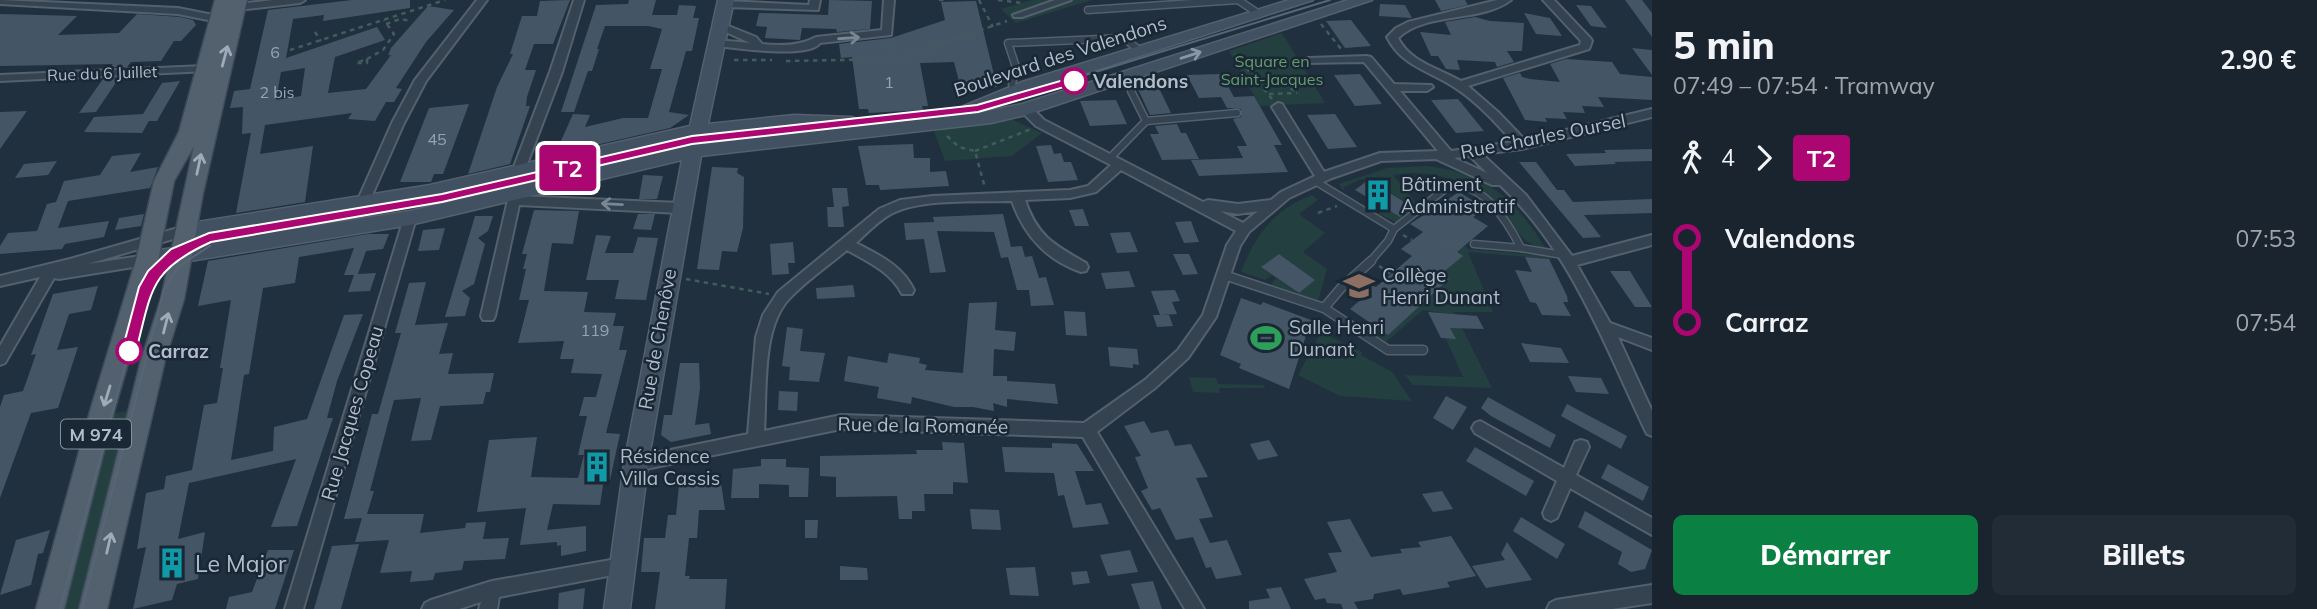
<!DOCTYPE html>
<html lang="fr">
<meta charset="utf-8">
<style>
body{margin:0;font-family:Mulish,sans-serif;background:#222c37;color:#f1f3f6;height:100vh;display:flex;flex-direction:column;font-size:26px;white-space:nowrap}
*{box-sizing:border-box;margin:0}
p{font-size:23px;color:#9fa4aa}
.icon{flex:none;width:38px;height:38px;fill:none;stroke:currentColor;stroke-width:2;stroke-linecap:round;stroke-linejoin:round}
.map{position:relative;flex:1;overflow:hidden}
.side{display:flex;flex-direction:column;background:#19242f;width:665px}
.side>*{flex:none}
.badge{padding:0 14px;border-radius:5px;font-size:24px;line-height:46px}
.map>.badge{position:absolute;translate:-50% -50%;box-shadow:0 0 0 4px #fff}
.legs{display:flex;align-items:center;gap:10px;height:77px;padding:0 21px;font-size:23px}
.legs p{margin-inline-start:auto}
.overview{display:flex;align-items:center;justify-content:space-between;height:119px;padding:0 21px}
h1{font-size:38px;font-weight:800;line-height:52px}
.cta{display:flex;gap:14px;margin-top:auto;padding:14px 21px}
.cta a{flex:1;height:80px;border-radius:10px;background:#0b8043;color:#fff;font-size:28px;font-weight:800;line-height:80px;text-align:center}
.cta a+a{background:#222c37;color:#f1f3f6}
ul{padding:0 21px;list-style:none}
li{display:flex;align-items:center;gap:24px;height:84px;font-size:26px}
li i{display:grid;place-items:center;width:10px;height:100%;margin:0 9px;background:currentColor}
li i::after{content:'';width:18px;height:18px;margin:-9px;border:5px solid;border-radius:50%;background:#19242f}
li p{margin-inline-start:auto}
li:first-child i{background:linear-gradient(#0000 50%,currentColor 0)}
li:last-child i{background:linear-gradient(currentColor 50%,#0000 0)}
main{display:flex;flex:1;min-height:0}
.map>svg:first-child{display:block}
.green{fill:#233f40}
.building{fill:#445666;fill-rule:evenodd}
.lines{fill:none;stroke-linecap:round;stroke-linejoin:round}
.lane-far1-casing{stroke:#53606d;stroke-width:9}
.lane-casing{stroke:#53606d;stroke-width:11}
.street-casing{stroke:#53606d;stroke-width:4}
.secondary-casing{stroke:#53606d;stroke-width:3}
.primary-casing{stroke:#3e4b58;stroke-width:3}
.path{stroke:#415c5d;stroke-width:2.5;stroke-dasharray:4.5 4.5;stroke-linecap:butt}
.lane-far1{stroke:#35424f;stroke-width:6}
.lane{stroke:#35424f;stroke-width:8}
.street{fill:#35424f;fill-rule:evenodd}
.secondary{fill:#425162;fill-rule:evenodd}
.primary{fill:#53616f;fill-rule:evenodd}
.tram{stroke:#566676;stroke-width:2}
.oneway{stroke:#798693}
.oneway2{stroke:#8a97a6}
.oneway3{stroke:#9eabb8}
.line-1{fill:#ab0672;stroke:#fff;stroke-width:2}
.stop-1-dot{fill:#fff;stroke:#ab0672;stroke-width:3.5}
.labels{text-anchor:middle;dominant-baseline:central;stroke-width:5;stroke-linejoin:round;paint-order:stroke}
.number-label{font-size:16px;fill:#96a3b1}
.far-park-label{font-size:16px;fill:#659e6d;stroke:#1a2734}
.far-street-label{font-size:16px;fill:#b1bdca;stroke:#1a2734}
.shield{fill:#1a2734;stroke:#84909d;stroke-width:2}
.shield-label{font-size:18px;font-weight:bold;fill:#b1bdca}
.street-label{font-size:19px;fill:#b1bdca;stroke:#1a2734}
.stop-label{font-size:19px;font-weight:bold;fill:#b1bdca;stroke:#1a2734;text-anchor:start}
.poi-label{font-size:19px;fill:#b1bdca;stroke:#1a2734;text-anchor:start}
.near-poi-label{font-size:23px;fill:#b1bdca;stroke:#1a2734;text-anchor:start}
</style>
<main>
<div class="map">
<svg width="1652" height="609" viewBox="0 0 1652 609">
<rect width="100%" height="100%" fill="#21303f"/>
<g class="green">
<polygon points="1032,0 1092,0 1016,23 1001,9"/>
<polygon points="1282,33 1325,103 1260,106 1229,51"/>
<polygon points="1009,118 1042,133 1012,156 945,161 934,131"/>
<path d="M1426,166C1487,173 1515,199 1546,249C1521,243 1522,235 1505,217C1475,183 1439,168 1393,175L1417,204L1396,222L1379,214L1380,208L1374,201L1398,216L1411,205L1368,180L1361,179L1344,187L1343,191L1339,184L1387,168Z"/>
<path d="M1312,195L1318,200L1299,214L1325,233L1303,252L1327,269L1318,301L1270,286L1276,278L1298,293L1315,280L1279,254L1261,267L1272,275L1265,280L1241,272C1255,236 1274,209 1312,195Z"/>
<polygon points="1466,246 1468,249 1550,256 1552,259 1468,252 1493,312 1454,312 1492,388 1413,385 1405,375 1463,377 1446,339 1455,338 1442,313 1423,310 1386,342 1365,328 1371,323 1388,334 1448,280 1441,274 1462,256 1449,248"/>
<polygon points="1321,332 1362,352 1361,355 1392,372 1412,401 1340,396 1298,375"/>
<polygon points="1189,377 1216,378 1218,384 1264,385 1265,388 1219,388 1220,393 1193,392"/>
<polygon points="136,409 87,609 56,609 109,415"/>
</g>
<g class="building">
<path d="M352,0H410V8L323,21L324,15L293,19L286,58L377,27L385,40L335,57L328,93L366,89L391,55H388L391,48L428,6L454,10L426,42L396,88L402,89L394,102H386L375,121L348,119L352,113L265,125L260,154L313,146L305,202L236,213L251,133L242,134L243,107L230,108L234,91L250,89L268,10ZM305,68L301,96L276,100L281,72Z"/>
<polygon points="570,0 553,44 534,44 525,70 536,70 527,97 526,106 530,106 510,164 468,174 497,87 513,54 510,54 522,16 537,16 540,1"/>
<polygon points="629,0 656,0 652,15 677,15 679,5 696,6 693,18 699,18 692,51 686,51 669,112 689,115 670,128 543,157 535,150 538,142 560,143 573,114 590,115 585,127 623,118 648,118 662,69 650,69 662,29 648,26 605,26 597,49 599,49 592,71 588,71 574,112 561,112 596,5 628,4"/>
<polygon points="829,0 872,1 870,29 837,32 836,29 802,28 800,40 765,38 767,27 756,26 759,13 828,15"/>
<polygon points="1435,0 1465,0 1468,5 1441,11"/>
<polygon points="1625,0 1642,0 1652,13 1652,37"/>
<polygon points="976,1 997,87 961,89 954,62 920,63 928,106 922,106 923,110 869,113 868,109 859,109 852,57 841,58 839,44 891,38 945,20 941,2"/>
<polygon points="1380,4 1405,5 1412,18 1379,16"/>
<polygon points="1576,5 1591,6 1607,28 1591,26"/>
<polygon points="1524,13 1550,18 1562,36 1536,34"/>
<polygon points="0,14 77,16 58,35 119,33 137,14 180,17 193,20 196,25 181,41 174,41 161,61 131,62 127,67 110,67 113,64 0,66"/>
<polygon points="1475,17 1490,21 1524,23 1522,51 1507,51 1514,62 1497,67 1495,62 1457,60 1460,70 1446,69 1438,56 1431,56 1420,32 1451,35 1445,22"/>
<polygon points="1351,20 1371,46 1345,48 1326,21"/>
<polygon points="1632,48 1652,50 1652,75"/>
<polygon points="1566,59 1612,62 1620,74 1652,77 1652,100 1598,97 1604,107 1582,106 1585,113 1563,112 1567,119 1545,118 1547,122 1525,120 1503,78 1520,73 1522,77 1530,79 1560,82 1550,64"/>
<polygon points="1221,74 1234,97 1254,96 1282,145 1274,145 1288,172 1199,176 1191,160 1243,158 1237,146 1247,146 1233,119 1241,117 1241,109 1227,108 1221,97 1199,98 1187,75"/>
<polygon points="1360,74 1382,104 1355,106 1334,75"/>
<polygon points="119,78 96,112 79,113 103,79"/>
<polygon points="180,81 157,121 149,121 142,133 84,132 94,117 143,114 162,83"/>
<polygon points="1158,86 1171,113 1150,115 1137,87"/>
<polygon points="1458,99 1484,131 1456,133 1431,100"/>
<polygon points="1116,100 1127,124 1090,126 1080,101"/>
<polygon points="469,104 443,174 434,174 431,182 400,182 429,108"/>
<polygon points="27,111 0,149 0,112"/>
<polygon points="1335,114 1357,147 1328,149 1307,115"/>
<polygon points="1177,124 1181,133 1186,133 1199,159 1162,160 1150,134 1159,134 1155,126"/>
<polygon points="913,144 914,158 930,158 930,172 946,171 949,186 880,190 879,185 866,185 858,146"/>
<polygon points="1051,145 1054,154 1061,153 1064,162 1071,162 1078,180 1048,182 1036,146"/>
<polygon points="1652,149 1652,161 1614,162 1616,164 1575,166 1566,154 1606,153 1609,157 1604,150"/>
<polygon points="141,153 130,172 158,167 150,188 68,201 58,228 109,221 104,237 65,244 62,249 0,254 0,246 8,233 37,231 47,204 56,202 64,181 100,175 112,156"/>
<polygon points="57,161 48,175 15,178 24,164"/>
<polygon points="1519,162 1536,162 1557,190 1564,190 1573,202 1652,199 1652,213 1584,215 1601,237 1583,238"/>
<polygon points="712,167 738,168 737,173 744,177 743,228 737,252 722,251 719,270 697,269"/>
<polygon points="643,175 663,176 657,199 639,199"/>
<polygon points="1368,180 1413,207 1400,217 1355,190"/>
<polygon points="832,188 847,188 849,206 842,207 844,227 828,227 827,207 834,207"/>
<polygon points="1459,192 1485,208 1473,217 1488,226 1457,252 1463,256 1441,274 1449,279 1388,335 1350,309 1366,295 1358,282 1376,287 1412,256 1401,249 1423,232 1410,224"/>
<polygon points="1083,209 1089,226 1075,226 1069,210"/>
<polygon points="534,210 579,211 573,244 552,243 544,291 588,292 584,312 616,313 613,326 624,326 619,350 627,350 606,433 620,434 610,480 604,479 600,505 553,504 547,530 586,526 586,551 561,556 561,545 557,546 557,542 520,545 526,508 477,512 489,440 537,437 531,477 578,478 584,455 578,455 587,416 579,416 584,397 596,397 602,374 571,373 574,359 560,359 564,341 518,343 529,300 519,300 526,269 523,269 527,254 522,254"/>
<polygon points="144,214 141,226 115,230 119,218"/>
<polygon points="638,214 655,214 651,230 633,229"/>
<polygon points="1003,214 1011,247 1022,246 1025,257 1032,256 1039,278 1046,277 1054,305 1031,306 1029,290 1017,290 1008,257 1001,258 994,232 937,231 946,272 930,273 924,239 906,240 904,223 934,222 933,217"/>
<polygon points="475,216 493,216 488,231 478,238 485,244 474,284 462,291 470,298 465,316 445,317"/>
<polygon points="1191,221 1195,232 1199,242 1184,243 1175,222"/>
<polygon points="445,228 439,250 418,251 423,230"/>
<polygon points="1130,232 1138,252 1117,253 1110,233"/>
<polygon points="368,234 389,234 383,249 366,251 358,274 376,273 370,291 348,292 354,275 344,275 354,248 299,257 295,283 263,288 249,374 244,375 231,460 273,451 274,427 307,419 344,315 363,314 337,381 327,418 333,418 297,526 271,527 296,459 189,483 178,539 205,532 198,579 177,584 172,600 133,609 146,547 137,549 146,493 164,489 166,476 192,470 204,405 217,403 223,368 220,368 231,300 198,306 208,261"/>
<polygon points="596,235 611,236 605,253 633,253 638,237 658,238 646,300 615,299 619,280 586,280"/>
<polygon points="793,242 795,263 788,263 789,274 772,275 770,244"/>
<polygon points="1173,254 1189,254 1198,274 1183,275"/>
<polygon points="1279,254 1315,280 1299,293 1261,267"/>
<polygon points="1525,257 1549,259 1567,296 1568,302 1563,302 1571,316 1542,315 1536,303 1530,302 1515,270 1532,272"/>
<polygon points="1129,271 1135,287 1106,289 1101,273"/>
<polygon points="1610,271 1630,271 1652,307 1635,307"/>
<polygon points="426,282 415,325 448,323 439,354 453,353 448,374 494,373 490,392 486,392 483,404 440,406 431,440 411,441 421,398 394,400 370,491 374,491 367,514 424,514 420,533 465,528 466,523 486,522 483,539 509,538 505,559 464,561 462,570 435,573 433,580 410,582 412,571 380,573 389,540 355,542 362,518 344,519 372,414 378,414 401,333 395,333 409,283"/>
<polygon points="853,285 855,297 817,299 816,288"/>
<polygon points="98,286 91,310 69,314 57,350 78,347 58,408 31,413 0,498 0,407 4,395 23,391 36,354 31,355 53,294"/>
<polygon points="1175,290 1180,301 1172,302 1177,314 1161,315 1169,315 1173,326 1157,327 1153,315 1160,315 1151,291"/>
<polygon points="1241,298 1261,305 1263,302 1311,320 1289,389 1239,368 1241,364 1220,355"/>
<polygon points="997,302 995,330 1016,332 1014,351 994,349 993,376 1007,376 1007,381 1055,384 1058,404 1007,399 1007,407 993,403 994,411 973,407 954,407 912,397 911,404 877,398 879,387 844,381 848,356 887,363 889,353 920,358 919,363 927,365 925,370 963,373 969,303"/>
<polygon points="1064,311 1085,312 1087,336 1066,335"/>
<polygon points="1428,312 1477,316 1484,329 1450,328 1456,339 1441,338"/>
<polygon points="787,327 803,329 800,351 825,353 819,382 789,380 790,367 782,366"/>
<polygon points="1521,343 1561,348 1569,363 1530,362"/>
<polygon points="1108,347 1137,349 1139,365 1133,364 1133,368 1110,366"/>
<polygon points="680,363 699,363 700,388 695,425 709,423 711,434 671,442 661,435 664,415 672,415"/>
<polygon points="1568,376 1601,378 1609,394 1576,392"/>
<polygon points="779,391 798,392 797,411 778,410"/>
<polygon points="1446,396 1467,407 1453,430 1433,418"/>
<polygon points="1488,397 1556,435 1550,448 1491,416 1481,408"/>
<polygon points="1567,404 1627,436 1621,449 1561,416"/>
<polygon points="1144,421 1151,433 1168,430 1175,446 1191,444 1208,477 1196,478 1213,517 1199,519 1210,543 1227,540 1242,575 1216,579 1211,567 1206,568 1193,537 1176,540 1160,508 1152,510 1141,491 1148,488 1135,457 1141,456 1124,426"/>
<polygon points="1269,440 1278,456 1258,460 1250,444"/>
<polygon points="942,442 964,443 968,483 953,482 953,494 924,494 925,511 912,511 912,519 899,519 897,496 836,497 836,477 820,476 820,456 917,454 916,450 943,450"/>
<polygon points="1052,443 1077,444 1094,471 1075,471 1086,505 1101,503 1109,524 1073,528 1064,495 1058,496 1054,473 1005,472 1002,447 1052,448"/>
<polygon points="1475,447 1534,481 1526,496 1466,461"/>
<polygon points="761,459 786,459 786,467 809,468 808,497 789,497 789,485 759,484 759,498 731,498 733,469 761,466"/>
<polygon points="1608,464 1649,487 1643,501 1601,478"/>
<polygon points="705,474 720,476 725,510 699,510 697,538 689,538 685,576 690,576 689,579 727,579 725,609 655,609 660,572 641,572 644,538 665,538 668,515 676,515 680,475"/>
<polygon points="1442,491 1453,509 1433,512 1422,494"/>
<polygon points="970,509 999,510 1001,530 972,529"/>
<polygon points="1585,511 1652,550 1645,569 1631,572 1618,564 1622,552 1578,527"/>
<polygon points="1521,517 1565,544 1557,559 1513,531"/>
<polygon points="1350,519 1371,557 1402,553 1400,549 1421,547 1418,542 1451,536 1476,576 1447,582 1450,587 1403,595 1400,589 1374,594 1373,599 1354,602 1358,609 1343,609 1341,604 1327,603 1325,598 1315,600 1304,579 1337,572 1328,553 1342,552 1327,522"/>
<polygon points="805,520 818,520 817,538 805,538"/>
<polygon points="50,530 43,553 38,554 31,585 0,595 16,540"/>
<polygon points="1507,542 1532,580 1486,588 1472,566 1505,560 1501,554"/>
<polygon points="359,544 341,609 314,609 332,546"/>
<polygon points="268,550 294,550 275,609 226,609 229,597 252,592"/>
<polygon points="1130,550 1138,572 1108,576 1100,555"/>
<polygon points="840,566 867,568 868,580 840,580"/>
<polygon points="1035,567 1039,596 1010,595 1006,568"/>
<polygon points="1087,571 1090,583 1073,585 1071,572"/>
<polygon points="1153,581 1162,609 1140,609 1131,584"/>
<polygon points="1281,587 1291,609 1249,609 1249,601 1270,598 1266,589"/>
<polygon points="585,588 583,609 558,609 559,593"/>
</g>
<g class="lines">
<g class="lane-far1-casing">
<g id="lane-far1">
<polyline points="1088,10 1238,0 1259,14"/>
<polyline points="1131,91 1146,121"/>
<polyline points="1015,92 1012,84 1016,67 1008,43 1124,38 1140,51"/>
<polyline points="1109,159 1146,121 1237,113"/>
<path d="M1315,181L1394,229L1449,186C1484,182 1507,221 1521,248L1563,255"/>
<polyline points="1474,244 1521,248"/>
<polyline points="1369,263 1388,241 1394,229"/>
</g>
</g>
<g class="lane-casing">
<g id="lane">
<polyline points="1224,275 1324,308 1388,350 1423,350"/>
<polyline points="1324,308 1341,288 1371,261"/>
</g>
</g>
<g class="street-casing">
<g id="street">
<polygon points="0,0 178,8 218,16 223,19 218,22 178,14 0,4"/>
<polygon points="273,0 305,0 300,3 238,10 233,7 238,4"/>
<polygon points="477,0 487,0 426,81 404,123 369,202 363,206 359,205 357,202 392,123 415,80"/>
<polygon points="574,0 584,0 562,72 524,172 518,176 514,175 512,172 550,72"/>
<polygon points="810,0 820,0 818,10 726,7 721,4 726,1 809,5"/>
<path d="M884,0H894L891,35L820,43C809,59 736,48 717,46L712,43L717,40L750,43L717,28V24L721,23L756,37L762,44C781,46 800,46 816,37L882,30Z"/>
<polygon points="1055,0 1071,0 1022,17 1014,17 1013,15"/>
<path d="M1497,0H1511C1481,23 1427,11 1398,38C1410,62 1438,68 1461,81L1580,45L1581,41L1543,0H1554L1591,39L1592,41L1589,49L1468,86L1498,112L1525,140L1652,109V117L1522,149L1482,154L1526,195L1572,256L1652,235V245L1577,265L1610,323L1652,338V350L1618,337L1652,411V436L1647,434C1605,347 1572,252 1500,185H1492L1436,159L1381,161L1332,178L1289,198L1249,232L1240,246L1216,317L1188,358L1155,388L1097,432L1204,609H1185L1083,437L841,429L636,471L630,469L628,464L630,459L636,457L748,434L756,337L763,315L778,292L879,209L900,200L933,196L1070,190L1088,186L1111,165L1036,126L1022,112V106H1030L1044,120L1203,202L1208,200L1238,204L1271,200L1281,192L1315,176L1272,107L1278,103L1282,104L1324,172L1380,153L1438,151L1364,62L1305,63V59L1309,58L1367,56L1371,57L1394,84L1431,85L1433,87L1427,91H1400L1451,151L1513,142C1496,123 1478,103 1457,89C1431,71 1402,67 1387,37L1396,28L1408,22ZM1470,156L1487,173L1454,158ZM1121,170L1236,231L1227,245L1203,315L1178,350L1145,380L1084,423L841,415L764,431C767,392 761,329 789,299C806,281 828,266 847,250C868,262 891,272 902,294H912L914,290C902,265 879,255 856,243C867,233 878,221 891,214C921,198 978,202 1012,201C1024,235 1046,260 1081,272L1086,271L1088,267L1086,263C1054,245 1037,236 1025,200L1070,198L1096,192ZM1220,211L1238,214L1258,211L1243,223Z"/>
<polygon points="204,66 208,67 208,71 0,81 0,75"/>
<polygon points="512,190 516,191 519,196 680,203 686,208 680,213 519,205 495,316 493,320 483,320 481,316 508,200 506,194"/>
<polygon points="410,213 416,218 303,609 285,609 404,218"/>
<polygon points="185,226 192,231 190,234 88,264 147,255 152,256 154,260 152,264 59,279 54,278 5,363 0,365 0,346 40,277 0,286 0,276 70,259"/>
<polygon points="1480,421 1564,468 1575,442 1581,440 1587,442 1589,447 1576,475 1652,518 1652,535 1570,488 1557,518 1551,521 1545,518 1543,513 1557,481 1475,433 1472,428 1475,423"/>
<polygon points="622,558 628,560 631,566 628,572 499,597 497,609 479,609 481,602 459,609 422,609 425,603 431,600 492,581"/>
<polygon points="1652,585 1652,603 1612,609 1547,609 1550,603 1556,600"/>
</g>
</g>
<g class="secondary-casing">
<path id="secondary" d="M718,0H734L708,124L794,115L851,117L857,119L858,126L965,114L961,110L964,106L1022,82L1289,0H1313L1034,90L979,113L1022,104L1348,0H1372L1026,115L991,123L701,156L648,464L630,609H604L624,464L682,160L410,225L147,268L140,265L137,260L140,255L147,252L410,211L685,147L687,138L430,199L185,238L175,231L185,224L430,185L690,126ZM794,127L840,128L704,144L705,136Z"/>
</g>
<g class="primary-casing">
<polygon id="primary" points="215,0 247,0 203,193 184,299 165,360 107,609 79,609 141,360 161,299 194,146 174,181 158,260 115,408 64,609 36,609 91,408 136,260 154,181 179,132"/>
</g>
<g class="path">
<polyline points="939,0 944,0"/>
<polyline points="979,0 993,27"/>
<polyline points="998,0 1022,3"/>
<polyline points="386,24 400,19 411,21"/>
<polyline points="1321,24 1341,49"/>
<polyline points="315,32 321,41"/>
<polyline points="887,44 897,59"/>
<polyline points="290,50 445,0"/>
<polyline points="1235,54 1272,99"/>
<polygon points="367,59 367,63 356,63"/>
<polyline points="367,59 383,50 394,34 384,20"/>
<polyline points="734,60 772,60"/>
<polyline points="786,61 897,59 1007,21"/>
<polyline points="1257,77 1277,81 1299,93"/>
<polyline points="1269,94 1297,93"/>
<polyline points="947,136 959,147 975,151 985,188"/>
<polyline points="975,151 1031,129"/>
<polyline points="1318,213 1337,206"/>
<polyline points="1472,216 1480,209"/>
<polyline points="1403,235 1412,240"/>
<polyline points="1447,246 1464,244"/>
<polyline points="1379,266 1391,274"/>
<polyline points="686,279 769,294"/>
</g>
<use href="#lane-far1" class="lane-far1"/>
<use href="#lane" class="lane"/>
<use href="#street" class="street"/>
<use href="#secondary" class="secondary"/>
<use href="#primary" class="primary"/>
<g class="tram">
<polyline points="60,609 146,287 160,266 179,252 225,234 442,198 693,140 978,108 1330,0"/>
<polyline points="82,609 164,289 179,266 210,246"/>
</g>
</g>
<defs><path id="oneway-shaft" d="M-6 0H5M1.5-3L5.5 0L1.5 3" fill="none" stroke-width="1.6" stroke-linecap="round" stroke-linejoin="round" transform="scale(1.75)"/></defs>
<g class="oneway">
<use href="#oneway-shaft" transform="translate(849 38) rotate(-4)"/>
<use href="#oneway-shaft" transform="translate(612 204) rotate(-177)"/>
</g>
<use class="oneway2" href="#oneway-shaft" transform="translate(1191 55) rotate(-18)"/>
<g class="oneway3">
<use href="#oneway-shaft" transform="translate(225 56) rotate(-75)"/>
<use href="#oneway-shaft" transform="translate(199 164) rotate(-78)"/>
<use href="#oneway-shaft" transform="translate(166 323) rotate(-76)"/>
<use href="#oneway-shaft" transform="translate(107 396) rotate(107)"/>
<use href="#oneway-shaft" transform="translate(109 543) rotate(-77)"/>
</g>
<path class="line-1" d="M1074,77L1079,81L1078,83L978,112L692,144L442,202L211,242C149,270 152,290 136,351L129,356L122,351L139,287L148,271L171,249L209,233L442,194L692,136L977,105Z"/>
<defs>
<g id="building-bare" transform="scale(2.415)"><path d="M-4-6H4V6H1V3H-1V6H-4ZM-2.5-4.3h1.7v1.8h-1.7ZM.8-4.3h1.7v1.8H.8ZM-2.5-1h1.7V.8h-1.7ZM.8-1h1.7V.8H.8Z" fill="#0f9aa8" stroke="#1a2734" stroke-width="2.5" paint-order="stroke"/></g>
<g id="school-bare" transform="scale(2.415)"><path d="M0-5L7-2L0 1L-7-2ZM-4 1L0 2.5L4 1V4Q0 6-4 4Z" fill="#8d6e63" stroke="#1a2734" stroke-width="2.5" paint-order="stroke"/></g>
<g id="stadium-bare" transform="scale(2.415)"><path d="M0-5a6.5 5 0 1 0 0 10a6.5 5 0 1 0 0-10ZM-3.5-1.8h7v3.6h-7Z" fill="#2e9e5b" stroke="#1a2734" stroke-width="2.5" paint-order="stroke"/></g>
</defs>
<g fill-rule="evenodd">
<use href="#building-bare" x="1378" y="195"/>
<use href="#school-bare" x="1359" y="286"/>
<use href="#stadium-bare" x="1266" y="338"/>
<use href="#building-bare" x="597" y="467"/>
<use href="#building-bare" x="172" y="563"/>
</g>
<g class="stop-1-dot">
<circle cx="1074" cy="81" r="12"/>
<circle cx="129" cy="351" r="12"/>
</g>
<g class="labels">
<g class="number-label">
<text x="275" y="52">6</text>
<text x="889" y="82">1</text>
<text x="277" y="92">2 bis</text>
<text x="437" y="139">45</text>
<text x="595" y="330">119</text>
</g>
<g class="far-park-label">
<text x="1272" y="61">Square en<tspan x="1272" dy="18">Saint-Jacques</tspan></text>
</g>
<g class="far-street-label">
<text transform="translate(102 73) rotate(-2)">Rue du 6 Juillet</text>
</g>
<rect class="shield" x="61" y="419.5" width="70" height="29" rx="5"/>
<g class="shield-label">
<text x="96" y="434">M 974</text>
</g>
<g class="street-label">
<text transform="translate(1060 56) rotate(-18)">Boulevard des Valendons</text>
<text transform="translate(1543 136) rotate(-11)">Rue Charles Oursel</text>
<text transform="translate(657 339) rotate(-80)">Rue de Chenôve</text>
<text transform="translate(352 413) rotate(-74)">Rue Jacques Copeau</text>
<text transform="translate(923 425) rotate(1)">Rue de la Romanée</text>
</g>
<g class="stop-label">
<text x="1093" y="81">Valendons</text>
<text x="148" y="351">Carraz</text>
</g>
<g class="poi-label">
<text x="1401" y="184">Bâtiment<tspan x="1401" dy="22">Administratif</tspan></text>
<text x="1382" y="275">Collège<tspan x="1382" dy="22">Henri Dunant</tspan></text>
<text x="1289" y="327">Salle Henri<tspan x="1289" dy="22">Dunant</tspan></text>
<text x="620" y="456">Résidence<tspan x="620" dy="22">Villa Cassis</tspan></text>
</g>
<g class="near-poi-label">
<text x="195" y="563">Le Major</text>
</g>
</g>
</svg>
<b class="badge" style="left:568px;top:168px;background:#ab0672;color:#fff">T2</b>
</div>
<section class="side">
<div class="overview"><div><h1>5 min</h1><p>07:49 – 07:54 · Tramway</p></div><b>2.90 €</b></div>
<div class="legs"><svg class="icon" aria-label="walk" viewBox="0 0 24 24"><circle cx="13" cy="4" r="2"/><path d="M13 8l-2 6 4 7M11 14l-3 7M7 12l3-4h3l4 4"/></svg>4<svg class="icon" aria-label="forward" viewBox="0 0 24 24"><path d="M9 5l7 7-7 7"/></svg><b class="badge" style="background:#ab0672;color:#fff">T2</b></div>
<ul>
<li><i style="color:#ab0672"></i><b>Valendons</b><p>07:53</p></li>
<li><i style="color:#ab0672"></i><b>Carraz</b><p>07:54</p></li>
</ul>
<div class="cta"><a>Démarrer</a><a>Billets</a></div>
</section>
</main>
